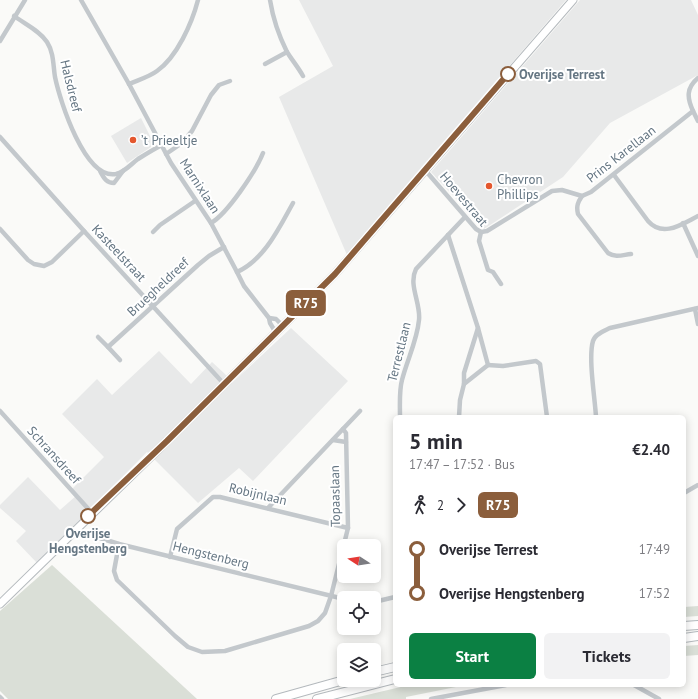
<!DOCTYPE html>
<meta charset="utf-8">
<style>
body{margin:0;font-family:"PT Sans",sans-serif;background:#f2f2f3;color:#2b2b33;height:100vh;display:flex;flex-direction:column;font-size:15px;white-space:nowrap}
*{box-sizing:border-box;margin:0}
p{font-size:13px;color:#7c7c81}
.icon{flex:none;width:22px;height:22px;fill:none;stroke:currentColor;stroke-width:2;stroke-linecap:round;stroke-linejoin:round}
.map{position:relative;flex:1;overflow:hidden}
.side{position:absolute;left:393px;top:415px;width:293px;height:272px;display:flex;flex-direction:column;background:#fff;border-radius:6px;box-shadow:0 2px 10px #0003}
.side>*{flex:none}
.badge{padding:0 8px;border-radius:6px;font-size:14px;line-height:26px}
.needle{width:26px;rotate:282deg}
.controls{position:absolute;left:337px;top:539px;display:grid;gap:8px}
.controls a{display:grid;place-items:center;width:44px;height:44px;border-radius:6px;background:#fff;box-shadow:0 2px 10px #0003;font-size:20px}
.map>.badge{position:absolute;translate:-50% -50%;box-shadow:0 0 0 2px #fff}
.legs{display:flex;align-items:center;gap:6px;height:44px;padding:0 16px;font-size:13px}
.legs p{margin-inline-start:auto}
.headline{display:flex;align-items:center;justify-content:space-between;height:68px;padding:0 16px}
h1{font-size:22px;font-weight:600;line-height:30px}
.button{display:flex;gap:8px;margin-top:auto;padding:8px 16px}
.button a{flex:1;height:46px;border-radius:6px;background:#0b8043;color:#fff;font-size:16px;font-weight:600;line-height:46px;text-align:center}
.button a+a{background:#f2f2f3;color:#2b2b33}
ul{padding:0 16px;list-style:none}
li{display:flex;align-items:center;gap:14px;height:44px;font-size:15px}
li i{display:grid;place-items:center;width:6px;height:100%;margin:0 5px;background:currentColor}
li i::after{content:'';width:10px;height:10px;margin:-5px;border:3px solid;border-radius:50%;background:#fff}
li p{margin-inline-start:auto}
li:first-child i{background:linear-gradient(#0000 50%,currentColor 0)}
li:last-child i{background:linear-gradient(currentColor 50%,#0000 0)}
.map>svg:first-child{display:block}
.built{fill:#e8e9e9}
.green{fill:#dadfd7}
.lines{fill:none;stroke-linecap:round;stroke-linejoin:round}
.primary-casing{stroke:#b5babe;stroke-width:9}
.motorway-casing{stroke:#b4b9bd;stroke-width:10}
.minor{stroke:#c3c8cc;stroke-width:4.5}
.primary{stroke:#fff;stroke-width:7}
.motorway{stroke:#fff;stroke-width:8}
.line-1-casing{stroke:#fff;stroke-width:9}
.line-1{stroke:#8b5e3c;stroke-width:6}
.stop-1-dot{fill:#fff;stroke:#8b5e3c;stroke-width:2}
.poi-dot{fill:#e4572e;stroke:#fff;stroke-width:1.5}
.labels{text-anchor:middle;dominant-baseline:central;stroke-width:4;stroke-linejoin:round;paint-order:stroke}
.stop-label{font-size:13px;font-weight:bold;fill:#657683;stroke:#fff;text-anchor:start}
.street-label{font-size:13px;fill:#657683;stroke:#fff}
.poi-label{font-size:13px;fill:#657683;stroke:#fff;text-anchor:start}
</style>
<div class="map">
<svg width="698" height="699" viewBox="0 0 698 699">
<rect width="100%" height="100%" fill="#fafaf8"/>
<g class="built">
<polygon points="299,0 566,0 347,255 279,97 333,66"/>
<polygon points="580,0 691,0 698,15 698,75 610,123 563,177 484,229 431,172"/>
<polygon points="141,118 152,140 152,144 151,147 127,163 111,136"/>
<polygon points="291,328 348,381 253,481 239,468 198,503 147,452 37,563 16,541 26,531 0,508 0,505 28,477 60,510 77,495 72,489 104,457 62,414 97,379 112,395 159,351 191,384 212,362 225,374 232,383"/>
</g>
<g class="green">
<polygon points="52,565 197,699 8,699 0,691 0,611"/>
<polygon points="698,606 698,616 684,617 684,607"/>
<polygon points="698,645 698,655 684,656 684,646"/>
<polygon points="409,685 466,685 406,697 406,699 350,699"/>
</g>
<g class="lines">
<g class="primary-casing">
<polyline id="primary" points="0,604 167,441 335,274 573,0"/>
</g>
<g class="motorway-casing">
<g id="motorway">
<polyline points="684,626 698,625"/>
<polyline points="684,638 698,636"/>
<polyline points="374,672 395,667"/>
<polyline points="276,699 344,680"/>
<polyline points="317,699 395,679"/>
</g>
</g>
<g class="minor">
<polyline points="81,0 129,84 171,163 211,223 237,272 244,286 269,318 270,323 276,333"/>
<path d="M270,0C273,19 278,34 287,52C292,60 298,67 303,76"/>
<path d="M14,16C25,24 40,31 47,42C54,53 53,65 55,77C60,101 85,180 116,174C125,172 131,164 138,159C146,154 154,149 162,145"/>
<polyline points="0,41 25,0"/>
<polyline points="265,64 287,52"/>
<path d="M129,84C138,80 149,77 157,71C177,57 192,23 198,0"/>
<polyline points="693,111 698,121"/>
<polyline points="0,137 84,231 224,384"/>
<polyline points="166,154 182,143 192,131 211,95 219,85 230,81"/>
<polyline points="425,170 476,229 481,232"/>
<path d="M100,171C104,178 106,183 114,183L123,171"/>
<path d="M614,175L648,221C663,238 682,224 698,216"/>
<path d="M582,196C578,202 576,206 578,214L608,253C616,258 622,255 631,254"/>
<path d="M211,223C227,214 256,171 263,153"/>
<polyline points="683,223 698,256"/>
<polyline points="0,229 28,260 34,264 44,266 52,262 84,231"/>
<polyline points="153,232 160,225 195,201"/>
<path d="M481,232L487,231L552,191L562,190L582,196L591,192L693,111C687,98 686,88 698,78"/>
<polyline points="481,232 479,241 488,270 493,272 501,284"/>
<polyline points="448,235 478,328 488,365 464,384 460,400 459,417"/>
<path d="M237,272C265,259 279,228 293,203"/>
<polyline points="695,309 698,324"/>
<polyline points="269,318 276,319 283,326"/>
<polyline points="98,337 108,347 120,360"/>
<polyline points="108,347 198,265 209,256 224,247"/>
<polyline points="488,365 503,366 536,361 540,364 547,417"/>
<polyline points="464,384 464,373 478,328"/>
<polyline points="0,411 92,513"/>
<path d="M400,417C400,405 399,391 402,380C407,360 417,341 419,320C421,303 408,285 416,269L465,217"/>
<path d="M596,417C595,398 588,358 593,341C595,334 604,331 610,328L698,308"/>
<polyline points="333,440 346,442"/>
<polyline points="684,493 698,485"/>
<polyline points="268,508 360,411"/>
<polyline points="74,530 119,544 344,599"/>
<polyline points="119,544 114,571 117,580 175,636 188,647 202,652 225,651 309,626 318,621 325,613 331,596 348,528 346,433 343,429"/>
<polyline points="170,557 177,529 213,497 220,497 348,528"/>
<polyline points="374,602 395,597"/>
<polyline points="634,685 659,699"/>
<polyline points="0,697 2,699"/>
<polyline points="431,699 506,685"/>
</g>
<use href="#primary" class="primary"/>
<use href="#motorway" class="motorway"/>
</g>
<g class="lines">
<g class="line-1-casing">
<polyline id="line-1" points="88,516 167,441 335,274 508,74"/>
</g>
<use href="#line-1" class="line-1"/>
</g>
<g class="stop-1-dot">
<circle cx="508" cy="74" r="7"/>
<circle cx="88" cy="516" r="7"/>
</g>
<g class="poi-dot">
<circle cx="133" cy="140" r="4"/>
<circle cx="489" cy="186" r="4"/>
</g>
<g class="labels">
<g class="stop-label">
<text x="519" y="74">Overijse Terrest</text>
<text x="88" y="533" text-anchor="middle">Overijse<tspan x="88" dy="15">Hengstenberg</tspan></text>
</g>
<g class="street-label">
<text transform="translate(71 86) rotate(76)">Halsdreef</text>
<text transform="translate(621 154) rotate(-38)">Prins Karellaan</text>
<text transform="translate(200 186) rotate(57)">Marnixlaan</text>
<text transform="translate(464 199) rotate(50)">Hoevestraat</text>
<text transform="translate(119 253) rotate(47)">Kasteelstraat</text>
<text transform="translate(158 287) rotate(-43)">Bruegheldreef</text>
<text transform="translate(399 352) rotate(-76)">Terrestlaan</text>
<text transform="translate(54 455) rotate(48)">Schransdreef</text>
<text transform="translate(258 494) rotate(13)">Robijnlaan</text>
<text transform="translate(335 496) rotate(-91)">Topaaslaan</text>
<text transform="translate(211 555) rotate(14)">Hengstenberg</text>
</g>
<g class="poi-label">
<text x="141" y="140">’t Prieeltje</text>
<text x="497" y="179">Chevron<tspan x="497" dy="15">Phillips</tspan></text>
</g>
</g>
</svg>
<div class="controls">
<a><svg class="needle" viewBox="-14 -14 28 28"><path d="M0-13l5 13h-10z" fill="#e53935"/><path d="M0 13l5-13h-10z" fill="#7c7c81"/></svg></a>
<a><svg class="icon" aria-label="locate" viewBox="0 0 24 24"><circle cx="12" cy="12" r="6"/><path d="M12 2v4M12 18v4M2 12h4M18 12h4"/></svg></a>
<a><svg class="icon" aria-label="layers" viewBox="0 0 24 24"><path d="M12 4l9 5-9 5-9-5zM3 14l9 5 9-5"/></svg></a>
</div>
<b class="badge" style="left:306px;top:303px;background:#8b5e3c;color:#fff">R75</b>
<section class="side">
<div class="headline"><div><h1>5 min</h1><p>17:47 – 17:52 · Bus</p></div><b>€2.40</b></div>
<div class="legs"><svg class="icon" aria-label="walk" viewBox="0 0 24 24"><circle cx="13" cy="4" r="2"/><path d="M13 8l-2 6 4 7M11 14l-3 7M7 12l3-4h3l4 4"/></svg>2<svg class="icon" aria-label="forward" viewBox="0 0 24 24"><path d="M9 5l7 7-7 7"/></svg><b class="badge" style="background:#8b5e3c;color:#fff">R75</b></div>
<ul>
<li><i style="color:#8b5e3c"></i><b>Overijse Terrest</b><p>17:49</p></li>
<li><i style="color:#8b5e3c"></i><b>Overijse Hengstenberg</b><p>17:52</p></li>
</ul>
<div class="button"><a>Start</a><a>Tickets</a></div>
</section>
</div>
